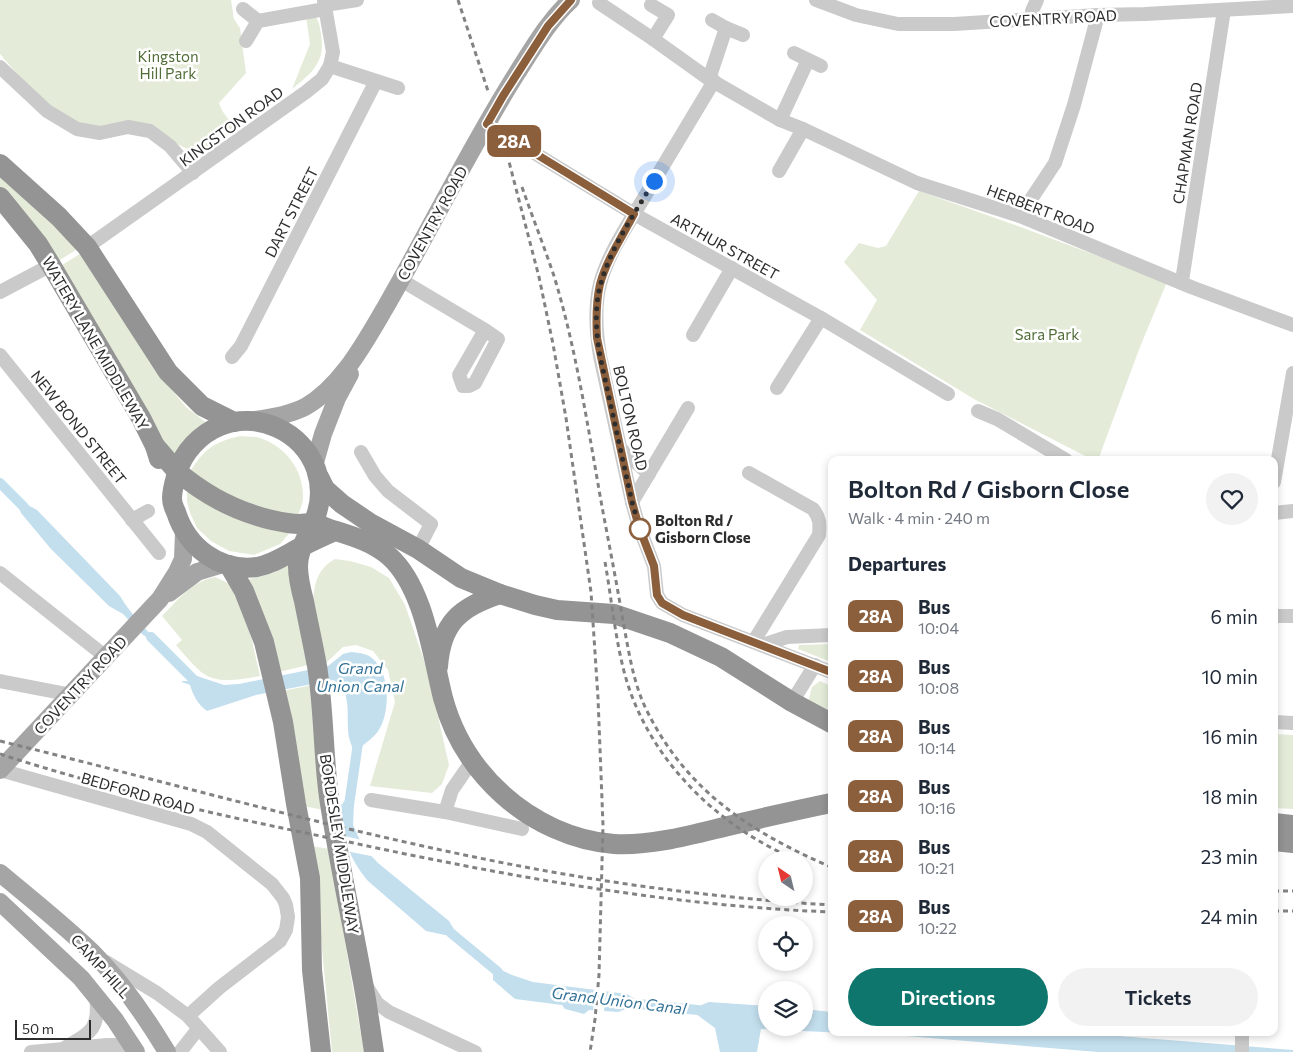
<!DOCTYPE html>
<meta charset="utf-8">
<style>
body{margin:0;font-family:Commissioner,sans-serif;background:#f2f2f3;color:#1f2937;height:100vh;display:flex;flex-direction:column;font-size:19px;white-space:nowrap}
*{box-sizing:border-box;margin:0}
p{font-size:16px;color:#747a83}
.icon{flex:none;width:28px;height:28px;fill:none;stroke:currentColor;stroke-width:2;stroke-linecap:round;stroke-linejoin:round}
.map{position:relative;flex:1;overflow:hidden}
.sheet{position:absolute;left:828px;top:456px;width:450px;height:580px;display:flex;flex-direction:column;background:#fff;border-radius:10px;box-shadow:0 2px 8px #0003}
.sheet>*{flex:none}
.badge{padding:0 10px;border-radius:8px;font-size:18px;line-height:32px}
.needle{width:32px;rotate:325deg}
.fabs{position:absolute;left:758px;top:851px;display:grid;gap:10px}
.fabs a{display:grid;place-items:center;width:55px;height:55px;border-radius:50%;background:#fff;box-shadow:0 2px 8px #0003;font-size:25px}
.scale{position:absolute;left:15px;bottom:12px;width:76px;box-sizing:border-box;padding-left:5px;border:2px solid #2d2d2d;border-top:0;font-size:14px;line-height:18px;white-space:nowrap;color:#2d2d2d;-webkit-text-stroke:4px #fff;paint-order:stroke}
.you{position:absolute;width:25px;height:25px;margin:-12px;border:4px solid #fff;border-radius:50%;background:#1a73e8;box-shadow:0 0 0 8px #1a73e833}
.map>.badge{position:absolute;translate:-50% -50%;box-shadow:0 0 0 2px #fff}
h2{padding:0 20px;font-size:19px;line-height:45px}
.round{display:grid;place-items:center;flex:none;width:52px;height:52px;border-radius:26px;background:#f2f2f3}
.overview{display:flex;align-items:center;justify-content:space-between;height:85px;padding:0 20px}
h1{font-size:24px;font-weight:600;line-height:38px}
.button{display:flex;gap:10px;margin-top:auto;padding:10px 20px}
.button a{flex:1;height:58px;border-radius:30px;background:#0f766e;color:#fff;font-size:20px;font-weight:600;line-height:58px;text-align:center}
.button a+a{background:#f2f2f3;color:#1f2937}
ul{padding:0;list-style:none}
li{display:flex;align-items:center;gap:15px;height:60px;padding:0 20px}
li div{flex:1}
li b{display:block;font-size:19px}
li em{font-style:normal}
li .badge{min-width:55px;font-weight:700;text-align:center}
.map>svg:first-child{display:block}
.green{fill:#e4ecd9}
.water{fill:#c3dfee}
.pier{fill:#fff}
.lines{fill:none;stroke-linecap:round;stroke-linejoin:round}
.canal{stroke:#c3dfee;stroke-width:10}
.minor{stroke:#cacaca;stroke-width:14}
.major{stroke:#a5a5a5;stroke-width:18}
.highway{stroke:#949494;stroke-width:20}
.rail{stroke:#828282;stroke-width:3;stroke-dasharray:5 4;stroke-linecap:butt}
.line-casing{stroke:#fff;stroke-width:11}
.line{stroke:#8b5e3c;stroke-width:8}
.walk{stroke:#2d2d2d;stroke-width:5;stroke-dasharray:0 9}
.stop-dot{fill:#fff;stroke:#8b5e3c;stroke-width:2.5}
.labels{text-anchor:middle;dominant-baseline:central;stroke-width:5;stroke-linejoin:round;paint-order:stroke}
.street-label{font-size:15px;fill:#2d2d2d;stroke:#fff}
.park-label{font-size:15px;fill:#516d37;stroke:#fff}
.stop-label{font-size:15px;font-weight:bold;fill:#2d2d2d;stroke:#fff;text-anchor:start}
.water-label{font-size:16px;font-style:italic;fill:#347397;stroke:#fff}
</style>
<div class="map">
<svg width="1293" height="1052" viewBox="0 0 1293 1052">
<rect width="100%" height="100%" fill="#fff"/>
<g class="green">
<path d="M0,0H231L234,19L240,28L246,73L219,103C224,117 229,118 237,129L198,154L173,142L80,124L51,108L31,90L0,54Z"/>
<path d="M306,16H315C319,21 320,27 321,34C326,62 312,73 292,89L310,44Z"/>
<polygon points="0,174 79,248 55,263 0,187"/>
<polygon points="919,191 1018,226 1167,282 1140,347 1098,460 1093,460 974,399 860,330 877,300 844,262 859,243 878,248 886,246"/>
<polygon points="83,252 166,383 186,407 208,424 171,457 59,267"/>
<path d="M240,436C246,437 254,436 260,438C285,446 304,470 303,498C303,504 299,511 298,517L255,509L229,498L190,472C204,449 214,442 240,436Z"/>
<polygon points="187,485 293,529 280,544 254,555 229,551 211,541 197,528 190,513 187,501"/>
<path d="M335,559L350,561L371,567L389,578L405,605L428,672L449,765L442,784L432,793L370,786L395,702L388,670L373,651L356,645L343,647L326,663C319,632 298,579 335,559Z"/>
<polygon points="289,565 308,665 279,672 256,594 249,579 273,573"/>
<path d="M215,577C219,579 225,581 229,584C246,601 254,652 260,676C241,679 217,685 201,672C192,664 184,654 176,645L182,640L162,616C177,601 192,581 215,577Z"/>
<polygon points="831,644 831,662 798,649 799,645"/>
<polygon points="820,681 831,686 831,714 808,702 812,687"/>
<polygon points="313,685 324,810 303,806 282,691"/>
<polygon points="1274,734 1293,735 1293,809 1274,808"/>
<polygon points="312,846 329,849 364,1052 332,1052"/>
</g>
<g class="water">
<path d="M15,498L37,510L120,596C131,615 147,629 161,647L142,634L123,614L109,606L51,549L21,513Z"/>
<path d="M351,652C359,653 367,653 373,659C390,673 390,710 380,728C373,741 361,743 355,756C354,751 352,747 350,741C344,722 355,690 333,680L256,695L207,711C198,705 193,695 190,685L182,682V681H189L185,672L224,685L239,684L328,666L343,654Z"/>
<path d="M351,792L354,805L353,825L363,847L378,863L449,921L461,941L450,936L426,931L368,881C348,857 343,837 340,807Z"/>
<polygon points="488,964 512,975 533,982 627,994 641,1003 649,1004 650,1006 649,1008 632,1007 618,1012 589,1010 584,1014 565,1009 562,1005 515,999 493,980 493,973"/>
<polygon points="709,1002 766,1006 766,1028 804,1028 804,1009 831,1012 831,1032 1081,1033 1293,1050 1293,1052 1098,1052 906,1036 761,1029 757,1052 720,1052 715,1028 692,1011 686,1011 686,1007 694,1008"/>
</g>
<g class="pier">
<polygon points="340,835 362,840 376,857 346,851"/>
<polygon points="594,987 605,988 604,1013 593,1013"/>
</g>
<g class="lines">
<g class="canal">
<polyline points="0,483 24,507"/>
<polyline points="151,637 194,680"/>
<polyline points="349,805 358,743"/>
<polyline points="451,933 498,972"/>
<polyline points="638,1004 698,1010"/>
</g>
<g class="minor">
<polyline points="816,0 856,15 898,24 954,24 1098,15 1145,14 1293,6"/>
<polyline points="324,1 333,52 330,66"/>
<polyline points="599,3 653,39 709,79 780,120 803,129 917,183 1020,216 1191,287 1293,325"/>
<polyline points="325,5 357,0"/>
<polyline points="651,5 668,15 653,39"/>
<polyline points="243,9 258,21"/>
<polyline points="1032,19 1032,11 1037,0"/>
<polyline points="726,28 743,35"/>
<polyline points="246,41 258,21 325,9"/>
<polyline points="794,53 821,66"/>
<polyline points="0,67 47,111 77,129 100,133 128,127 150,131 170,146 193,173"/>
<polyline points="709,79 726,28 712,20"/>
<path d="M714,81C691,120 668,158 645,196C629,223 608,253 600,284C594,308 596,332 600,356L632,502L639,527L654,566L657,595L662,603L683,615L831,672"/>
<polyline points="780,120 808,60"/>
<polyline points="487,124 634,214 821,318 948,394"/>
<polyline points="779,171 803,129"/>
<polyline points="1020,216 1055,163 1074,105 1098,15"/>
<polyline points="87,247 306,92 322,79 330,66 398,88"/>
<polyline points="401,280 485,330 498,339 475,383 469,386 463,386 459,375 485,330"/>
<polyline points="1182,281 1224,10"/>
<polyline points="0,292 51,265"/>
<polyline points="693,335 732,268"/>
<polyline points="0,355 159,553"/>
<polyline points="232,357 241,346 376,81"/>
<polyline points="777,388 821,318"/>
<polyline points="978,411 997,419 1066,460"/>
<polyline points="622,450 649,474"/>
<polyline points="361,452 375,476 388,491 431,524 418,549"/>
<path d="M749,473L813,509C820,518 820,524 819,535L754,641"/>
<polyline points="1274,482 1293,373"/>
<polyline points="632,502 688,408"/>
<polyline points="1274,513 1293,511"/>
<polyline points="132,520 148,511"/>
<polyline points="0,573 106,657"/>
<polyline points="1274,616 1293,616"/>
<polyline points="762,645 787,637 831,635"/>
<polyline points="0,681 72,695"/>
<polyline points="792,702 815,665"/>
<polyline points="1274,722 1293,723"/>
<polyline points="0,770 191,824 207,832 272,884 283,898 286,905 288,917 286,930 280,941 219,988 188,1016"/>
<polyline points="371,800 445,812 452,790 472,761"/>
<polyline points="445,812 522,829"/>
<polyline points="106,962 157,993 188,1016 220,1052"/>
<polyline points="367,987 377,1003 389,1012 475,1052"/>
<polyline points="1242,1032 1242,1052"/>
<path d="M66,1047C92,1032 100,1028 96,996"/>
<polyline points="31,1052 107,1045 131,1045"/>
<polyline points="180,1052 198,1029"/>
</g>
<g class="major">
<path d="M254,420C271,418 289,415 305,407C341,387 365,342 385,308C430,230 469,149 517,73C533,48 549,20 571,0"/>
<polyline points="314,466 323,434 337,398 350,374"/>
<polyline points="169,593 197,572 223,564"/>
<polyline points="0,770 160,599 177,572 183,559 184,532"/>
<path d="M0,873C31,899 64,925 93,953C122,982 146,1017 167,1052"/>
<polyline points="0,902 81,978 115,1020 136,1052"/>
</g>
<g class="highway">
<polyline points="0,164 59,217 87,247 168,372 202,406 234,422"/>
<polyline points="0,197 38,244 51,265 141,418 155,446 159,459"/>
<path d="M155,446C163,454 170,465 178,472C205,495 238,512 272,520C281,522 290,524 299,524C303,524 308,523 312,523C319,524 326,528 333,530C352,536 373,542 389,556C424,587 432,654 443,698C453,735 474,769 503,795C533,822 573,841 614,844C652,846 691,835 728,826C762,818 797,810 831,803"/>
<polyline points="319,477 325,489 342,504 370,523 418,549 461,578 500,594 535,605 557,610 614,614 670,633 721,657 792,702 831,723"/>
<path d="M335,531C324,536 313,541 303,546C287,554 274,564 257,567C219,572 187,547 176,512C174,508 172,502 172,498C172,490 175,480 177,473C183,452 200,434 220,426C258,411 302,431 316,469C322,487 321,506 313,523C307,538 298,550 298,566C298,578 301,590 304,601C308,622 313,644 317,666C324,709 323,754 329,797C338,857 351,917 362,977C367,1002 370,1027 374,1052"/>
<polyline points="229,565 244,591 264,642 283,722 296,804 310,878 312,970 321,1052"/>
<path d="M438,667C441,623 460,607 500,594"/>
<polyline points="1274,823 1293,825"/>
<polyline points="1274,841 1293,843"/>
</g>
<g class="rail">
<polyline points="458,0 489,94"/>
<polyline points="507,154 539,277 553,344 566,418 591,592 598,698 603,825 599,975 595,1019 590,1052"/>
<path d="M522,187C532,216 544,246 554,276C577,351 589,435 603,512C610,549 617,585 623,621C629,652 633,684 648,713C688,792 752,833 831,867"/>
<path d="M605,562C612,601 616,648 628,685C654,765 721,828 797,860"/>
<path d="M0,741C163,781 325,827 489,860C602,883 716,898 831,905"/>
<path d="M0,754C59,773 120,790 180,805C244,821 308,833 372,847C524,879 676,906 831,912"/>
<polyline points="1274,891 1293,891"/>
<polyline points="1274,911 1293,911"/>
</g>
</g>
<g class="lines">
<g class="line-casing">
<path id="line" d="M571,0L548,26L503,96L487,124L634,214C622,237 607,259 600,284C596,302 596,320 597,338L632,502L639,527L654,566L657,595L662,603L683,615L831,672"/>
</g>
<use href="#line" class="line"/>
<path class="walk" d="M640,529L632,502L600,356C596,332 594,307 601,283C611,247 635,213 654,181"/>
</g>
<circle class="stop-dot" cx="640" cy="529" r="10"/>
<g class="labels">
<g class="street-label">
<text transform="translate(1053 18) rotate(-3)">COVENTRY ROAD</text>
<text transform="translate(231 126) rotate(-36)">KINGSTON ROAD</text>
<text transform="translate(1187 143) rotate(-81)">CHAPMAN ROAD</text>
<text transform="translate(1041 209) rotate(21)">HERBERT ROAD</text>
<text transform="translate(291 212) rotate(-63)">DART STREET</text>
<text transform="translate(432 223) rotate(-61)">COVENTRY ROAD</text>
<text transform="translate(725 246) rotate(29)">ARTHUR STREET</text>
<text transform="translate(96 343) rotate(60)">WATERY LANE MIDDLEWAY</text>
<text transform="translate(631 418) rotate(77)">BOLTON ROAD</text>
<text transform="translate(79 427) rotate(51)">NEW BOND STREET</text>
<text transform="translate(80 685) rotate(-47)">COVENTRY ROAD</text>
<text transform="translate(138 793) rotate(16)">BEDFORD ROAD</text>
<text transform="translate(340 844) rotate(81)">BORDESLEY MIDDLEWAY</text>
<text transform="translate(101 966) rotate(48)">CAMP HILL</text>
</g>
<g class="park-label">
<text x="168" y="56">Kingston<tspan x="168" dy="17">Hill Park</tspan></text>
<text x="1047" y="334">Sara Park</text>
</g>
<g class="stop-label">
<text x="655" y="520">Bolton Rd /<tspan x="655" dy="17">Gisborn Close</tspan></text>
</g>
<g class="water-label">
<text x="360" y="667">Grand<tspan x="360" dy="18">Union Canal</tspan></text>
<text transform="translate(619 1000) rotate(7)">Grand Union Canal</text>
</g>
</g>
</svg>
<div class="fabs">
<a><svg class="needle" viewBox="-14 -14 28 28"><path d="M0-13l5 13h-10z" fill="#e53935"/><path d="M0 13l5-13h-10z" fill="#747a83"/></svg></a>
<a><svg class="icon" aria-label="locate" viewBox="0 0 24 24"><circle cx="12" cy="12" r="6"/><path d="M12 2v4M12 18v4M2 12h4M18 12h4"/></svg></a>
<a><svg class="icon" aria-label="layers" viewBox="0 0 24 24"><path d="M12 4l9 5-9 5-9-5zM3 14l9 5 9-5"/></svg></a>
</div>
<div class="scale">50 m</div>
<div class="you" style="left:654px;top:181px"></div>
<b class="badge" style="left:514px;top:141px;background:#8b5e3c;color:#fff">28A</b>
<section class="sheet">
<div class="overview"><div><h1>Bolton Rd / Gisborn Close</h1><p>Walk · 4 min · 240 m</p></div><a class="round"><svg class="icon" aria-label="heart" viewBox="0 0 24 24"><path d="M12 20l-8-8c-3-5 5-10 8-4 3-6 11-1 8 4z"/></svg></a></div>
<h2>Departures</h2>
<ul>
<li><span class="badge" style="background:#8b5e3c;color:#fff">28A</span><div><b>Bus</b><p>10:04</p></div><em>6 min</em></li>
<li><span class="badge" style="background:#8b5e3c;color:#fff">28A</span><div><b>Bus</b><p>10:08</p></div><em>10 min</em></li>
<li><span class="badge" style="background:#8b5e3c;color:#fff">28A</span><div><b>Bus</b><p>10:14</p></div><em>16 min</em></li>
<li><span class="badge" style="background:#8b5e3c;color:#fff">28A</span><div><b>Bus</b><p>10:16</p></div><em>18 min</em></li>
<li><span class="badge" style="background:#8b5e3c;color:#fff">28A</span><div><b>Bus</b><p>10:21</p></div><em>23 min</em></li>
<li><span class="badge" style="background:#8b5e3c;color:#fff">28A</span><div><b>Bus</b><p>10:22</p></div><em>24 min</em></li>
</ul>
<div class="button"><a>Directions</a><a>Tickets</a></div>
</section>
</div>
